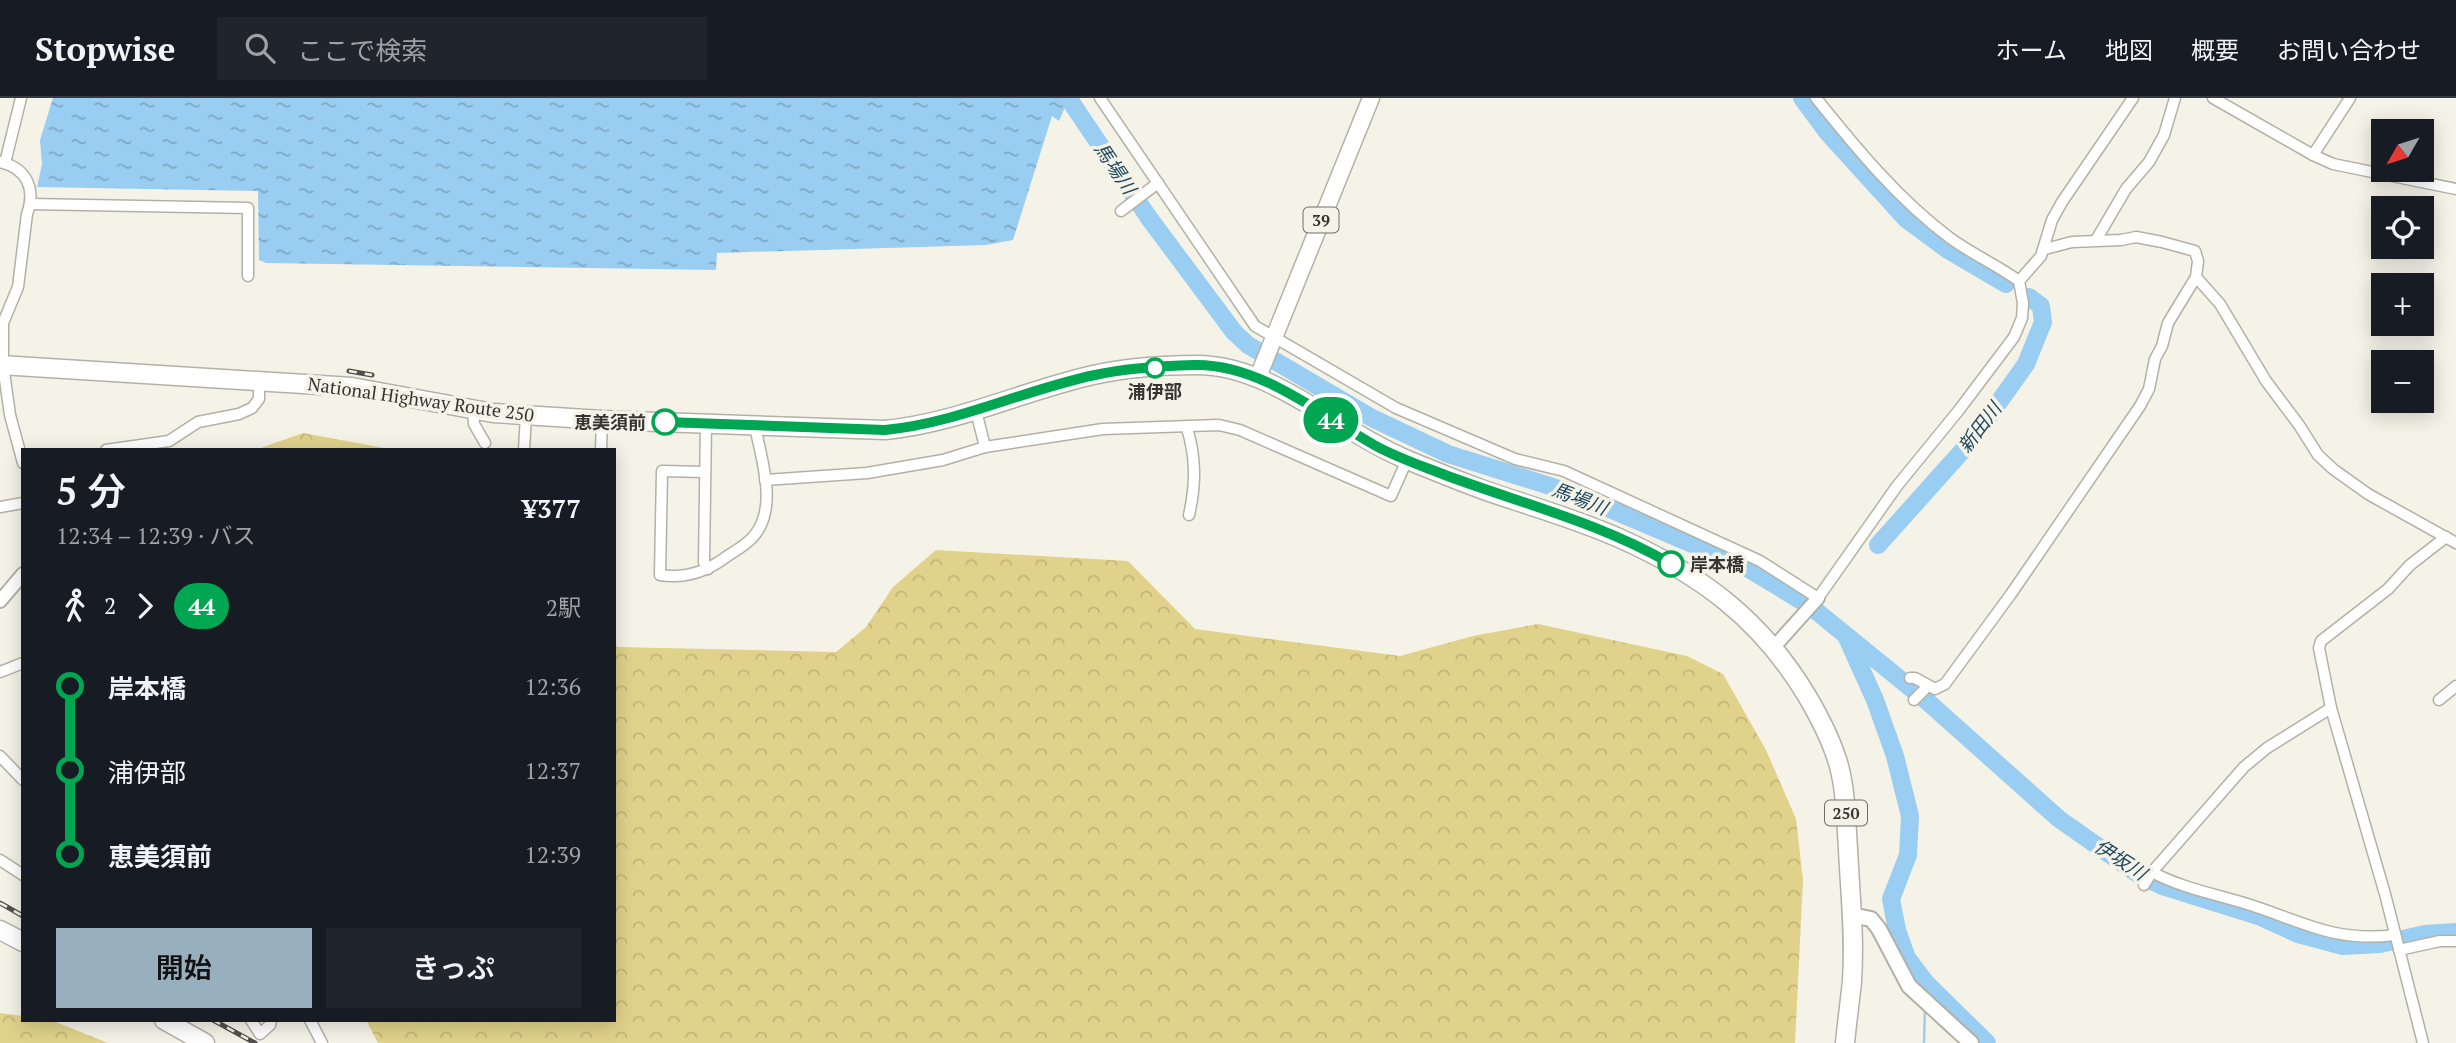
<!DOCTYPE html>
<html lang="ja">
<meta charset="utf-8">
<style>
body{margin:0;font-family:"PT Serif","Noto Sans JP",serif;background:#20242c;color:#f1f3f6;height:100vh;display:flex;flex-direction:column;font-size:26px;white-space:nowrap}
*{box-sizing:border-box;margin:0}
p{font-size:23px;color:#9ea1a6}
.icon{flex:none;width:38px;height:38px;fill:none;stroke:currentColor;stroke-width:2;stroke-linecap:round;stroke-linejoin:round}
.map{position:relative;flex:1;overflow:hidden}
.side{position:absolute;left:21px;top:350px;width:595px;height:574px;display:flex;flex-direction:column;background:#171b24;border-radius:0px;box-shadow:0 4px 18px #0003}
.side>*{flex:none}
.badge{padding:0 14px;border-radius:23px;font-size:24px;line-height:46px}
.needle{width:46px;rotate:231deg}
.buttons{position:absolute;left:2371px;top:21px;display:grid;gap:14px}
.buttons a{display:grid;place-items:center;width:63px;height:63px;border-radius:0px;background:#171b24;box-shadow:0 4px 18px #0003;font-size:35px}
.map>.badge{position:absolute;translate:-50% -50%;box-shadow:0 0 0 4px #fff}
.legs{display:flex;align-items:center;gap:10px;height:77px;padding:0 35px;font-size:23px}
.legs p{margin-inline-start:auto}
.summary{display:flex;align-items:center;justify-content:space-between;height:119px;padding:0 35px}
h1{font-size:38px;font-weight:600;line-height:52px}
.primary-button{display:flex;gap:14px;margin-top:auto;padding:14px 35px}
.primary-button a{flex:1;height:80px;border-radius:0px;background:#98afbe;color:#111;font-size:28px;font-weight:600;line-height:80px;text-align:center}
.primary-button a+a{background:#20242c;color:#f1f3f6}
ul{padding:0 35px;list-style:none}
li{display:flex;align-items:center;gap:24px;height:84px;font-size:26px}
li i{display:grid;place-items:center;width:10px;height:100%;margin:0 9px;background:currentColor}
li i::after{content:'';width:18px;height:18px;margin:-9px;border:5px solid;border-radius:50%;background:#171b24}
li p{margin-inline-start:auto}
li:first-child i{background:linear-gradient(#0000 50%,currentColor 0)}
li:last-child i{background:linear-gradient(currentColor 50%,#0000 0)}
header{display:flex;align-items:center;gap:42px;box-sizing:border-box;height:98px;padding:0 35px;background:#171b24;border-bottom:2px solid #363941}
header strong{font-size:33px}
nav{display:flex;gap:38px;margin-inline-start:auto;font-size:24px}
.search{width:490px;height:63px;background:#20242c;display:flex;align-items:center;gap:18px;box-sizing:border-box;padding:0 24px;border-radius:0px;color:#9ea1a6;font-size:26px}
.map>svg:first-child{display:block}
.forest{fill:url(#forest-crowns)}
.water{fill:url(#water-ripples)}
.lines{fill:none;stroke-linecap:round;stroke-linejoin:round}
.stream{stroke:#99cdf2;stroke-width:2.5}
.river{stroke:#99cdf2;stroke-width:18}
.minor-casing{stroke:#b3b1a6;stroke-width:13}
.tertiary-casing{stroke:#b3b1a6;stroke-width:16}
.secondary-casing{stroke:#b3b1a6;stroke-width:18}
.primary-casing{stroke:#b3b1a6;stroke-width:19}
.trunk-casing{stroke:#b3b1a6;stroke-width:21}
.minor{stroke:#fff;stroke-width:10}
.tertiary{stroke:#fff;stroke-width:12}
.secondary{stroke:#fff;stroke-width:14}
.primary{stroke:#fff;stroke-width:16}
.trunk{stroke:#fff;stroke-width:18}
.rail-casing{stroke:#51504b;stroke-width:5}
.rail{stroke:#f5f3e8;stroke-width:2.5;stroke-dasharray:8;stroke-linecap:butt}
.line-1-casing{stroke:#fff;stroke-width:16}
.line-1{stroke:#00a651;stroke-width:10}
.stop-1-dot{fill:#fff;stroke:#00a651;stroke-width:3.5}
.labels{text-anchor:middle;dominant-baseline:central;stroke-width:7;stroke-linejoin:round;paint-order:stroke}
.shield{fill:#f5f3e8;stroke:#6f6d67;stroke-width:2}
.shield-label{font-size:16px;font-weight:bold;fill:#353430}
.stop-label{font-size:18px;font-weight:bold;fill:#353430;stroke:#f5f3e8}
.street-label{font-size:18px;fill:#353430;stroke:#f5f3e8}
.water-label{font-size:19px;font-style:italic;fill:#204861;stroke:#f5f3e8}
</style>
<header>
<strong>Stopwise</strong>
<div class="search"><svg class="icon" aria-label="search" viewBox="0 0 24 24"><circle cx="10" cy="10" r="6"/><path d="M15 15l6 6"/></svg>ここで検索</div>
<nav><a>ホーム</a><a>地図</a><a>概要</a><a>お問い合わせ</a></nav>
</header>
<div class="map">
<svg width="2456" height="945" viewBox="0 0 2456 945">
<defs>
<pattern id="forest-crowns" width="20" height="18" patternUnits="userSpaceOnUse" patternTransform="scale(1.75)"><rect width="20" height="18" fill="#e0d28b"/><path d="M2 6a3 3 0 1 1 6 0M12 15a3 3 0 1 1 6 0" fill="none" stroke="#c1b578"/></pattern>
<pattern id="water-ripples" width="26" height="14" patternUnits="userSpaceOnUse" patternTransform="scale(1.75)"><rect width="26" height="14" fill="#99cdf2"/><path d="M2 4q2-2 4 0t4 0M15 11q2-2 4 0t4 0" fill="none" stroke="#7ea7c4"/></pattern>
</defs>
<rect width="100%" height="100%" fill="#f5f3e8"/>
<g class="forest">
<polygon points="303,335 395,352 255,352"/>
<polygon points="936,452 1128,463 1195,531 1400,558 1473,538 1538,526 1687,558 1723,576 1766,652 1796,721 1803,782 1795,945 378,945 366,922 614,922 614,545 618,549 836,554 866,529 893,489"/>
<polygon points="0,915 23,918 23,922 51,922 108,945 0,945"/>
</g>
<polygon class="water" points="53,0 1069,0 1059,23 1052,18 1013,142 986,147 717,155 716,172 266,165 259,162 258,93 37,89 42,66 40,42"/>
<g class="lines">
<g class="stream">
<polyline points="1925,896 1926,885"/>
<polyline points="1924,945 1925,910"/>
</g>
<g class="river">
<polyline points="1802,0 1827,34 1906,121 1948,152 2006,186"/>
<polyline points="1069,1 1149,120 1234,234 1248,247 1372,320 1448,356 1572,395 1744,468 1810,508 1928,604 2059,721 2139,777 2162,788 2261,819 2298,836 2343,848 2380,846 2425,836 2456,834"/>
<polyline points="1878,447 1972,342 2026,266 2043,224 2041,208 2029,199"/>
<polyline points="1848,542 1875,602 1895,658 1910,718 1908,757 1891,801 1897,832 1907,860 1926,885 1987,945"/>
</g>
<g class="minor-casing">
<g id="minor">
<path d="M1100,0L1255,228L1396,310L1515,361L1564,373L1760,463L1818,500L1897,388L1959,312L2014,239L2022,220L2023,205L2019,183C1997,167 1972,156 1950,140C1898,101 1856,50 1816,0"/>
<polyline points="2213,0 2313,57 2333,66 2456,91"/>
<polyline points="2313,57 2350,0"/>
<path d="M0,64C27,70 36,91 27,116L18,189L3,225V267L10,317L23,365"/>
<polyline points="5,65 21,0"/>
<polyline points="30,106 248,110 248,178"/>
<polyline points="1121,113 1158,85"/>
<polyline points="2096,142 2126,91 2149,64 2164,37 2175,0"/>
<polyline points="2196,179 2220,206 2266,283 2299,327 2318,357 2333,371 2368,396 2456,445"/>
<polyline points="2019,183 2041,158 2052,122 2062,104 2133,0"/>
<polyline points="473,311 474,326 485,345"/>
<polyline points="976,313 985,349"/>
<polyline points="706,325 704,464 708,471"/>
<path d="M1187,330C1196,360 1196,386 1189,417"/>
<polyline points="106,352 169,343 198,324 239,316 252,310 259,301 259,282"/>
<polyline points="524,352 526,317"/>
<polyline points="601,352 602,322"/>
<path d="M704,374L662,373L660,477C685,481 706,474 726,459C735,453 746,447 753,439C779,410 761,361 755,328"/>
<polyline points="765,382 867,375 943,362 985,349 1103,331 1219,327 1240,332 1391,398 1407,362"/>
<polyline points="0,409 23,405"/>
<polyline points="0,574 23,565"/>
<polyline points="1910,580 1915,580 1935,591 1945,586 2011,496 2140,308 2149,291 2155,261 2162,248 2168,225 2196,179 2198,163 2195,153 2162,144 2136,139 2121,142 2072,144 2045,151"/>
<polyline points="1914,602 1924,592"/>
<polyline points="2439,602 2456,588"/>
<polyline points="0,658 23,682"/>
<polyline points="0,762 23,777"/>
<path d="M2152,774C2179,789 2214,796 2244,805C2300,822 2333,845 2395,837"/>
<polyline points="2144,787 2152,774 2244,669 2267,650 2331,610"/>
<polyline points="2399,852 2440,843 2456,843"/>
<polyline points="251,922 260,936 270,927 271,922"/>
<polyline points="310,922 322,945"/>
<polyline points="2423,945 2385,796 2331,610 2319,550 2321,543 2388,491 2410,467 2446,439"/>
</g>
</g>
<g class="tertiary-casing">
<g id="tertiary">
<polyline points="0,503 23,476"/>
<polyline points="1774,549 1818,500"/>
</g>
</g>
<g class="secondary-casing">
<polyline id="secondary" points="1851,817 1871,821 1879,831 1909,888 1971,945"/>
</g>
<g class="primary-casing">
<polyline id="primary" points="1258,279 1371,0"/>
</g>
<g class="trunk-casing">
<g id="trunk">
<path d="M0,267L352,289L493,315L602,322L885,332C957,325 1023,293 1093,277C1125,270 1164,267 1197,267C1273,267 1340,335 1410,363C1440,375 1470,388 1501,398C1541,411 1581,423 1619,440C1700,476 1761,521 1807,598C1820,620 1832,643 1839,668C1846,695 1846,723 1848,751C1850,794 1855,839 1852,883C1850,903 1847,924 1845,945"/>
<polyline points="0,832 23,844"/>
<polyline points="164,922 205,945"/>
</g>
</g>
<use href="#minor" class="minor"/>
<use href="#tertiary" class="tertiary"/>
<use href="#secondary" class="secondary"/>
<use href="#primary" class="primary"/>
<use href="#trunk" class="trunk"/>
<g class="rail-casing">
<g id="rail">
<polyline points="349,273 372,277"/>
<polyline points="0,805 23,818"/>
<polyline points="213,922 255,945"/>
</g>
</g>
<use href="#rail" class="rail"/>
</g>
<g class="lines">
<g class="line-1-casing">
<path id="line-1" d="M665,324L885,332C958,325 1023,292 1095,277C1126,270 1162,268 1195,267C1261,266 1321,317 1376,348C1398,360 1422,368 1445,377C1520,405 1601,425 1671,466"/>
</g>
<use href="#line-1" class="line-1"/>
</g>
<g class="stop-1-dot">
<circle cx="1155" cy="270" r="9"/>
<circle cx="665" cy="324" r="12"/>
<circle cx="1671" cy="466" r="12"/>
</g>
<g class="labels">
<g class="shield">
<rect x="1303.5" y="109.5" width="35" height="25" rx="5"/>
<rect x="1825" y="702.5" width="42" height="25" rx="5"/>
</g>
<g class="shield-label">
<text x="1321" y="122">39</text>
<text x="1846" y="715">250</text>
</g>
<g class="stop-label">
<text x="1155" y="293">浦伊部</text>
<text x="646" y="324" text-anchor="end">恵美須前</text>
<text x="1690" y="466" text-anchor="start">岸本橋</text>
</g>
<g class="street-label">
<text transform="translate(421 301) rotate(8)">National Highway Route 250</text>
</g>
<g class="water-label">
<text transform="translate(1116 70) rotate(56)">馬場川</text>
<text transform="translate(1979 329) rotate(-53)">新田川</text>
<text transform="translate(1580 400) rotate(21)">馬場川</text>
<text transform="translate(2121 761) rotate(33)">伊坂川</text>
</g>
</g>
</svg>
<div class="buttons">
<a><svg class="needle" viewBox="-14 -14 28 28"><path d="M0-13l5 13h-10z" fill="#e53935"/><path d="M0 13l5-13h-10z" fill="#9ea1a6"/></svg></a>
<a><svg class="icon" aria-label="locate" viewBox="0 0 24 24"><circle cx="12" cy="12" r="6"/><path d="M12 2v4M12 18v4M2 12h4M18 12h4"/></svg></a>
<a>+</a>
<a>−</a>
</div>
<b class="badge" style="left:1331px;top:322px;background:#00a651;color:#fff">44</b>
<section class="side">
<div class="summary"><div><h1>5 分</h1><p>12:34 – 12:39 · バス</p></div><b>¥377</b></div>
<div class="legs"><svg class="icon" aria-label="walk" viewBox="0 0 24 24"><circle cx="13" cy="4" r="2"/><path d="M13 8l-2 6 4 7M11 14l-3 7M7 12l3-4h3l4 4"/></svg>2<svg class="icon" aria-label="forward" viewBox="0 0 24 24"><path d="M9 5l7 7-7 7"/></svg><b class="badge" style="background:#00a651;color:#fff">44</b><p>2駅</p></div>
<ul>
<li><i style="color:#00a651"></i><b>岸本橋</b><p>12:36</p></li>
<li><i style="color:#00a651"></i><span>浦伊部</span><p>12:37</p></li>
<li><i style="color:#00a651"></i><b>恵美須前</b><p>12:39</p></li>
</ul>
<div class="primary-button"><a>開始</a><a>きっぷ</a></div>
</section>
</div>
